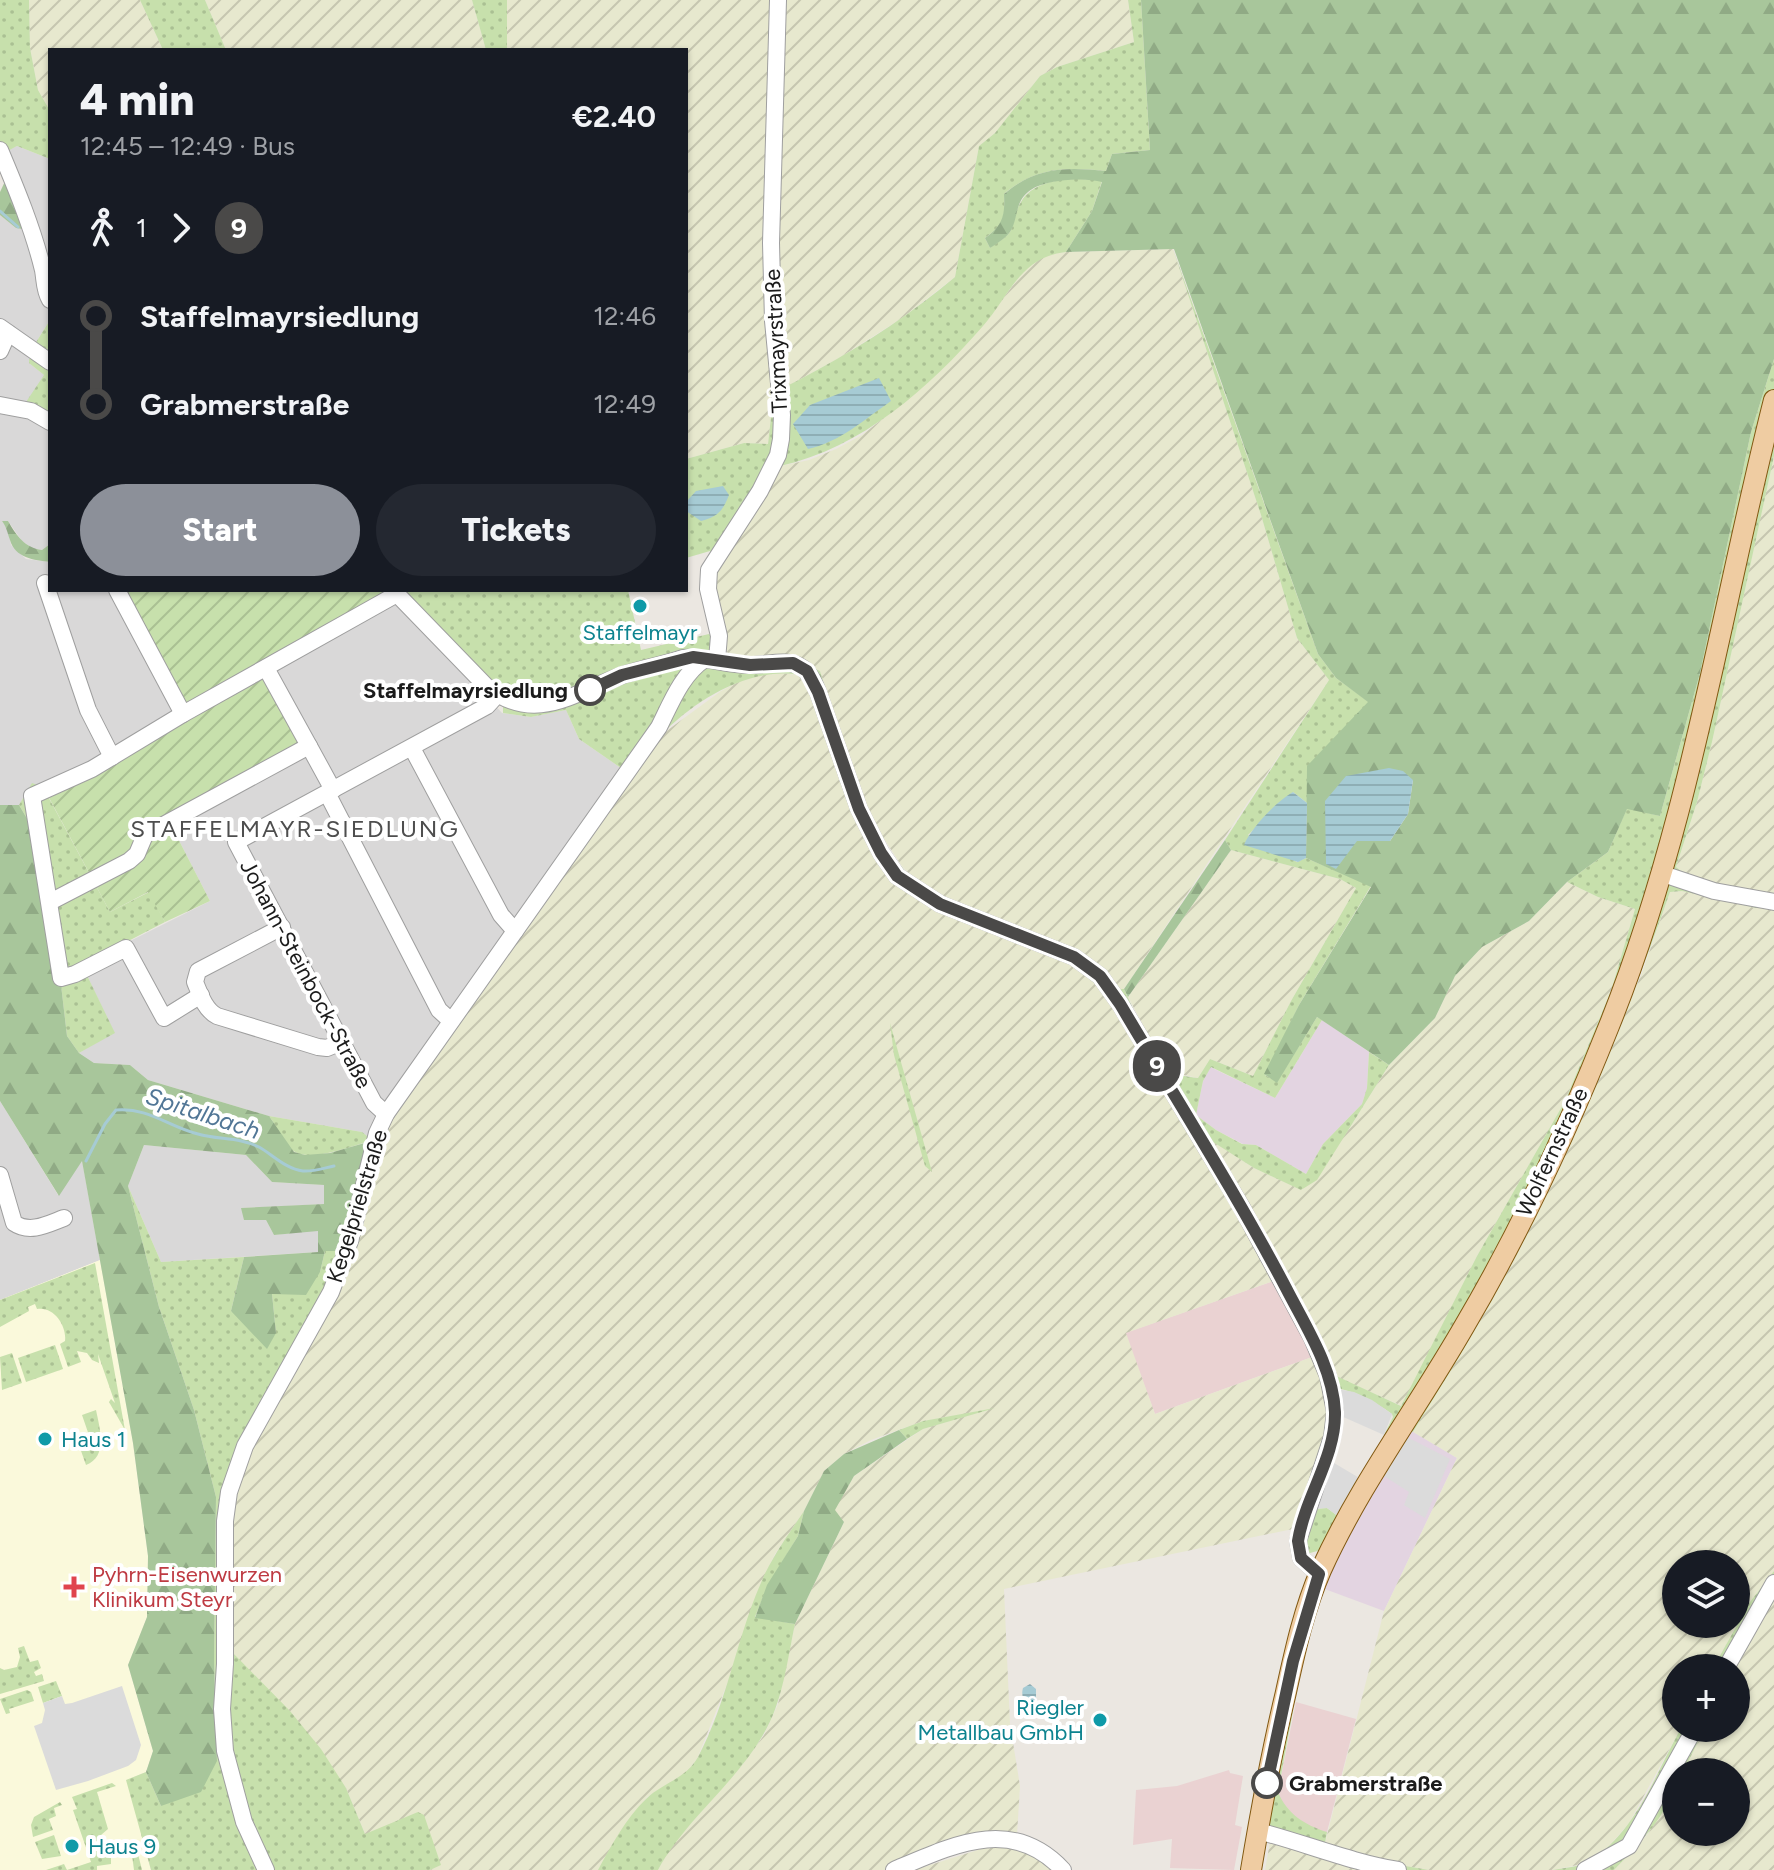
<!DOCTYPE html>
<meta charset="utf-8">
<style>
body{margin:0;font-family:Figtree,sans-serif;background:#242831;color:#f1f3f6;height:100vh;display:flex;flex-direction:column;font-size:30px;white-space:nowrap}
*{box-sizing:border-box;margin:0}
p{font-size:26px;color:#9ea1a6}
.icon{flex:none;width:44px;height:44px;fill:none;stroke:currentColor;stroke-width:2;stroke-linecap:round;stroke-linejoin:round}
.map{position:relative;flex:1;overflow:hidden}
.drawer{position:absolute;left:48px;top:48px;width:640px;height:544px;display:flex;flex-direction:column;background:#171b24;border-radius:0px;box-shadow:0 2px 6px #0004}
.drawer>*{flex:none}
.badge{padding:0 16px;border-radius:26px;font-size:28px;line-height:52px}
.buttons{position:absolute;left:1662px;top:1550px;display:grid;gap:16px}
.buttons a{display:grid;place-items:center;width:88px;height:88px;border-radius:50%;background:#171b24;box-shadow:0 2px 6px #0004;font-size:40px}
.map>.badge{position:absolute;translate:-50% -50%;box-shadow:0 0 0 4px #fff}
.legs{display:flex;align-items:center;gap:12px;height:88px;padding:0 32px;font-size:26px}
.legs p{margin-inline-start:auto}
.headline{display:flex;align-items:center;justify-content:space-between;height:136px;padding:0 32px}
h1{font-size:44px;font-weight:800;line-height:60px}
.button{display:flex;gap:16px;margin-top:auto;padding:16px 32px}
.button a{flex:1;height:92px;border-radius:48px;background:#8c9099;color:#fff;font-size:32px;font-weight:800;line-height:92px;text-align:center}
.button a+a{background:#242831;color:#f1f3f6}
ul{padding:0 32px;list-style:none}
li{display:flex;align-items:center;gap:28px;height:88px;font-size:30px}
li i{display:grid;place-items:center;width:12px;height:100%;margin:0 10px;background:currentColor}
li i::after{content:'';width:20px;height:20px;margin:-10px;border:6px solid;border-radius:50%;background:#171b24}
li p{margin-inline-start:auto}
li:first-child i{background:linear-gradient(#0000 50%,currentColor 0)}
li:last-child i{background:linear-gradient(currentColor 50%,#0000 0)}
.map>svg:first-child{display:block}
.residential{fill:#d9d8d8}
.commercial{fill:#ead2d2}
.industrial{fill:#e3d4e1}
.education{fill:#faf9db}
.farmland{fill:url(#farmland-furrows);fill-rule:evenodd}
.grass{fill:url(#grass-dots)}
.forest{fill:url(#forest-firs);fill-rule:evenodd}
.garden{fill:url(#garden-furrows)}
.parking{fill:#dbdbdb}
.water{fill:url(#water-rules)}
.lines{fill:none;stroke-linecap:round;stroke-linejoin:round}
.stream{stroke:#a6cbd4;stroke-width:3}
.minor-casing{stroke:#9f9f9f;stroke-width:18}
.major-casing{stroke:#805811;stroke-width:22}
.minor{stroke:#fff;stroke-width:16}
.major{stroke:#efcca2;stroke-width:20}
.line-1-casing{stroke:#fff;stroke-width:18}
.line-1{stroke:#4a4948;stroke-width:12}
.culture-dot{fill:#0f9aa8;stroke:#fff;stroke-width:3}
.stop-1-dot{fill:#fff;stroke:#4a4948;stroke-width:4}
.health-dot{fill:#e0444e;stroke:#fff;stroke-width:3}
.labels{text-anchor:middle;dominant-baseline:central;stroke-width:8;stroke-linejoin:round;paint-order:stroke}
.street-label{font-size:22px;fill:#1b1b1b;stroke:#fff}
.culture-label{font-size:22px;fill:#0d838f;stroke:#fff;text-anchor:start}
.stop-label{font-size:22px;font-weight:bold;fill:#1b1b1b;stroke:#fff;text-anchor:end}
.health-label{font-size:22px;fill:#be3a42;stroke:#fff;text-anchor:start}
.neighbourhood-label{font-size:24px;letter-spacing:2px;fill:#4e4e4e;stroke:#fff}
.water-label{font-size:24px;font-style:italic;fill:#517696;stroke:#fff}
</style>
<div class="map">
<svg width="1774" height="1870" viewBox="0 0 1774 1870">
<defs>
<pattern id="farmland-furrows" width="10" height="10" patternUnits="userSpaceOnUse" patternTransform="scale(2)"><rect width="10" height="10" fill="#e7e8ce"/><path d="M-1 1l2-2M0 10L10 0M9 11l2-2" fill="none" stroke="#c6c6b0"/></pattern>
<pattern id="grass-dots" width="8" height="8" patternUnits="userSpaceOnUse" patternTransform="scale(2)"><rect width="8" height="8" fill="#c7e0ac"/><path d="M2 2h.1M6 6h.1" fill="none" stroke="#aac093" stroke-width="1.8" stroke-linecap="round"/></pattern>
<pattern id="forest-firs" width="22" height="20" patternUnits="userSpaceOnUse" patternTransform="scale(2)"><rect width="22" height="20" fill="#a8c69b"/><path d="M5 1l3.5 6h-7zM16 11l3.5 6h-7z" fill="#90aa85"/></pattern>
<pattern id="garden-furrows" width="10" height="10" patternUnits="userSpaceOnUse" patternTransform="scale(2)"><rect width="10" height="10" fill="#c7e0ac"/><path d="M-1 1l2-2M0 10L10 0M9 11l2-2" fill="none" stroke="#aac093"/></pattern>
<pattern id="water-rules" width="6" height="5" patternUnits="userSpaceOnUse" patternTransform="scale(2)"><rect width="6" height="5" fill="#a6cbd4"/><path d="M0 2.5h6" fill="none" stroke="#8eaeb5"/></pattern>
</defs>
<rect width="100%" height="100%" fill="#ebe7e1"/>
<g class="residential">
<polygon points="17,146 50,159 50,268 42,303 50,311 50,320 33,347 29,363 44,375 50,415 50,544 42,550 33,549 22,541 8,521 2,521 8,529 11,545 26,559 50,562 50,590 120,590 191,718 46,792 32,784 19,805 0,805 0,215 16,228 0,154"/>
<polygon points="398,600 502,713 531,717 566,710 579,739 631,775 371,1140 362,1132 269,1116 148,1080 130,1065 94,1063 79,1053 114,1032 82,965 210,901 167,817 259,664"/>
<polygon points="0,1101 58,1195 82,1160 100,1260 0,1300"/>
<polygon points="144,1145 246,1155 272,1182 324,1185 325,1204 241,1208 266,1220 274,1235 318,1230 318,1252 161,1262 128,1186"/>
</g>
<g class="commercial">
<polygon points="1276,1280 1315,1356 1155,1414 1125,1333"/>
<polygon points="1296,1702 1356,1719 1327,1832 1322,1843 1286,1830 1278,1792"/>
<polygon points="1229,1770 1230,1773 1243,1776 1235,1825 1242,1827 1234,1870 1170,1868 1172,1839 1133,1845 1136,1790 1177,1786"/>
</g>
<g class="industrial">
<polygon points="1322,1020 1369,1052 1367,1088 1362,1104 1323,1144 1306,1174 1256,1145 1243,1144 1216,1130 1196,1115 1203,1081 1210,1067 1275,1098"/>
<polygon points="1409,1429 1457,1458 1384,1611 1322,1588 1330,1561"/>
</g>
<polygon class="education" points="100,1260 133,1443 148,1556 147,1617 128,1665 153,1751 146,1772 127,1780 151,1870 0,1870 0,1300"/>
<g class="farmland">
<polygon points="29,0 140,0 163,50 50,50 50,111 38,90 30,48"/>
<polygon points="205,0 472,0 486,50 226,50"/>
<polygon points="507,0 773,0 774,390 768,444 744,443 686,459 686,50 507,50"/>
<polygon points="784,0 1128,0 1134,42 1057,67 1040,76 995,133 979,146 955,277 902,318 839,358 786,387 778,293 779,110"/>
<polygon points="1173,249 1261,515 1297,638 1329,680 1124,989 1120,989 1112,979 1071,947 946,899 917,882 901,865 875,825 855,779 820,671 728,655 709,581 780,466 809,460 836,449 862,435 895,409 939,370 983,325 1029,264 1048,254 1066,252"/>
<polygon points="1774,455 1774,898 1687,876 1676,867 1697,802 1712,742"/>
<polygon points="771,672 799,675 808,686 848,805 884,868 1070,963 1107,994 1276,1280 1126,1333 1155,1414 1315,1356 1331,1402 1323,1448 1293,1529 1004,1589 1010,1724 1020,1786 1017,1835 910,1860 886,1870 658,1870 671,1846 743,1764 764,1735 778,1704 795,1624 844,1522 834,1510 854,1476 923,1429 982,1411 923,1421 871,1440 844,1454 824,1471 804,1511 775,1554 760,1585 733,1669 697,1759 686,1773 647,1797 598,1870 430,1870 440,1865 365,1834 346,1788 233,1653 229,1640 234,1492 383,1135 395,1111 661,735 721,691 746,678"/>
<polygon points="1231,850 1340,879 1356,888 1291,1001 1253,1076 1210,1059 1198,1078 1179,1074 1169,1068 1159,1055 1128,997"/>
<polygon points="1567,882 1598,897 1635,909 1611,991 1565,1101 1477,1256 1402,1406 1332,1375 1209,1138 1254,1168 1302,1190 1349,1129 1389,1065 1435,1018 1455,976 1482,947 1529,921"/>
<path d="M1682,891L1756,908L1774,907V1571L1750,1602L1713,1668H1676V1728H1681L1629,1823L1610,1845L1587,1863L1553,1870H1429L1388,1863L1325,1843L1384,1611L1457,1458L1413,1432L1484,1313L1551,1182L1642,973L1670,892ZM1676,1564H1736V1624H1676Z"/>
<polygon points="1774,1599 1774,1870 1614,1870 1648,1834 1676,1786 1676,1832 1736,1832 1736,1772 1683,1772 1705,1728 1736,1728 1736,1668"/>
<polygon points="1270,1842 1372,1870 1265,1870"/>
<polygon points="1003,1847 1022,1849 1041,1859 1053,1870 914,1870 984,1848"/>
</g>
<g class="grass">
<polygon points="0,0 29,0 30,48 38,90 50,111 50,159 17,146 4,153 0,143"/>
<polygon points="140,0 205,0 226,50 163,50"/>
<polygon points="472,0 507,0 507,50 486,50"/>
<path d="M1128,0H1141L1150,150L1112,154L1106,171C1066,167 1036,167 1004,194C1005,218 1005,223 985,238L990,248C996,243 1006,238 1010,232C1015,223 1015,211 1021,202C1035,177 1078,177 1102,181L1092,211L1066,252C1020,257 1010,295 983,326C929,388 862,448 780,466L717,563L710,551L686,558V459L744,443L768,444L774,390C790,386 804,377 819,369C867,343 913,312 955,277L979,146L995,133L1040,76L1057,67L1134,42Z"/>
<path d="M1173,249L1318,654L1336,678L1369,702L1308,766L1307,803L1293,792L1248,835L1297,862L1306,858L1371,886L1299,1005L1265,1075L1277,1082L1317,1017L1322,1020L1275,1098L1211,1067L1203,1081L1196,1115L1216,1130L1242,1144L1256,1145L1306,1174L1323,1144L1362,1104L1367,1088L1369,1052L1389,1065L1317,1180L1301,1190L1254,1168L1210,1140L1332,1374L1401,1406L1477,1256L1565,1101L1611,991L1635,909L1598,897L1567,882L1608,852L1627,808L1660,816L1700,673L1751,432L1774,359V456L1712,742L1697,802L1676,867L1687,876L1774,907L1756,908L1682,891L1670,892C1620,1037 1558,1177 1485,1311C1463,1352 1437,1392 1413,1432L1409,1429L1384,1435L1393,1417L1392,1414C1374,1401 1358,1393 1337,1388L1276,1280L1107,994L1070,963L926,904L858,821L848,805L808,686L799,675C750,666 695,700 661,735C650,746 641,762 631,775L579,739L566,710L531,717L503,713V693L402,590H628L641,650L709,634L728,655L804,664L820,671C838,730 867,841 916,881C974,929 1073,923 1120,989H1124C1135,1011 1155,1066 1179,1074C1185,1077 1192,1077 1198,1078L1210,1059L1253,1076L1291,1001L1356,888L1340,879L1231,850L1225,840L1329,680L1297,638L1261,515Z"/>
<polygon points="50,320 50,415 26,402 44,375 29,363 29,359 32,358 33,347"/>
<polygon points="32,783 43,787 110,912 149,892 165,922 82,965 115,1033 79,1053 67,1036 51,899 35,832 19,805"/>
<polygon points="890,1023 932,1172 925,1166 894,1055"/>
<path d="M269,1116L362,1132L372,1140L347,1266L252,1447L234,1492L229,1640L233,1653L290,1711L321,1749L346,1788L365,1834L418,1812L424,1815L441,1865L430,1870H151L126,1780L146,1772L161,1806L217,1760L214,1660L216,1497L194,1410L159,1307L128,1186L161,1262L244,1257L231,1311L276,1333L272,1294L320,1272L325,1251L367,1142C349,1147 306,1164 291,1149C282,1141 277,1126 269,1116Z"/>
<path d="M95,1263L125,1430L109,1402L111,1399L115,1403L98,1354L99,1363L92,1360L87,1353L77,1351L81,1362L68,1367L60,1344L65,1341C67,1326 54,1306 37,1309L35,1304L28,1307L29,1311L0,1327V1300Z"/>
<polygon points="55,1345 63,1369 26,1382 18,1358"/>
<polygon points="12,1353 22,1383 2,1390 0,1357"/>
<polygon points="995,1408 923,1429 907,1439 899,1430 923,1421"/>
<path d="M96,1410C100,1429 108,1457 86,1465L80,1448L92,1444L82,1415Z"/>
<polygon points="1327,1508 1339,1517 1321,1550 1310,1553 1305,1549 1304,1542 1313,1509"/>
<path d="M804,1511L798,1536L768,1585L755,1617L795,1624C787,1661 783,1702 763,1735C734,1785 685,1820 658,1870H598C611,1846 626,1818 646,1799C662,1783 686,1779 698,1757C727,1703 736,1641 760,1585C771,1558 788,1535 804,1511Z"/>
<polygon points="1774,1571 1774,1599 1736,1668 1713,1668 1750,1602"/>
<polygon points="24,1646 30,1662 38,1660 41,1668 34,1672 36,1676 42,1674 44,1681 0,1694 0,1668 4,1670 17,1667 20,1657 18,1648"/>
<polygon points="56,1681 62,1696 43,1703 38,1687"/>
<polygon points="27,1690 31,1692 34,1701 9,1709 10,1713 6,1714 0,1699"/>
<path d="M1290,1710L1293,1711L1278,1792C1287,1814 1305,1825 1327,1832L1325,1843L1388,1863L1429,1870H1370L1268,1827Z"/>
<path d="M1681,1728H1705L1683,1772H1676C1676,1808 1638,1845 1614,1870H1553C1564,1868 1579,1867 1589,1861C1635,1834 1656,1773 1681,1728Z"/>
<polygon points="112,1783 116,1786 97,1792 108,1829 101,1835 106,1852 131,1847 133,1855 138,1854 142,1870 134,1870 132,1855 111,1857 111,1864 97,1866 97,1870 46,1870 64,1864 67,1870 91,1862 73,1810 77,1809 72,1797"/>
<polygon points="60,1802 62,1805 54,1808 56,1816 49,1819 53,1830 33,1837 31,1825 34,1817"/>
<polygon points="54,1835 61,1856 42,1859 35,1842"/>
</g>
<g class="forest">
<path d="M1141,0H1774V359L1751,432L1700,673L1660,816L1627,809L1608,852L1567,882L1529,921L1482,947L1455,976L1435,1018L1389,1065L1317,1017L1277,1083L1264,1074L1299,1005L1371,887L1306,858L1307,766L1368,702L1336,678L1318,654L1174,249L1066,252L1092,211L1102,182C1084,177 1043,179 1028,192C1015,202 1018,220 1010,232C1006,238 996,244 990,248L985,238C1003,225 1005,216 1004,194C1036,167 1065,167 1106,171L1112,154L1150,150ZM1413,780L1408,814L1390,841H1357Z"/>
<polygon points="8,175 23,229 16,228 0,215 0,192"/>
<path d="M2,521H8C16,535 25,548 42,550L50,544V562C34,560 15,558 10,540C7,532 7,528 2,521Z"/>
<polygon points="0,805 19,805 35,832 51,899 67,1036 79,1053 94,1063 130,1065 148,1080 269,1116 294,1152 305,1155 330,1153 368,1142 351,1222 339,1251 325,1251 320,1272 306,1295 272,1294 276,1333 267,1349 231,1311 244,1257 318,1252 318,1231 274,1235 266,1220 244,1220 241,1208 324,1204 324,1185 272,1182 246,1155 144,1145 128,1186 159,1307 194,1410 216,1497 214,1660 217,1761 201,1792 161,1806 146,1772 153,1751 128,1665 147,1617 148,1556 133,1443 82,1161 59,1196 0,1101"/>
<polygon points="1225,840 1231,850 1128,997 1124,989"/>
<polygon points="899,1430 907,1439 854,1476 835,1510 844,1522 795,1624 755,1618 767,1585 798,1536 804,1511 824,1471 844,1454"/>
</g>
<polygon class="garden" points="120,590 383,590 383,596 259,664 298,741 297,746 167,817 210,901 165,922 148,892 110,912 46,792 191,718"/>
<g class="parking">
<polygon points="1337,1389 1354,1392 1372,1400 1392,1414 1384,1435 1341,1416"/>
<polygon points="1407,1437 1450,1459 1425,1518 1404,1505 1409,1492 1384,1476"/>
<polygon points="1329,1460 1361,1479 1339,1517 1327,1508 1313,1509"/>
<polygon points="122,1686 141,1745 136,1760 128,1766 88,1781 56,1790 34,1726 42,1723 45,1710 43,1703 62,1696 65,1704 72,1703"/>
</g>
<g class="water">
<path d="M879,378L891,401C865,419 840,442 808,449L793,424L810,405Z"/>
<path d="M723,486L729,495C723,511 717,517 701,521L686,511V502L696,491Z"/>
<polygon points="1389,768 1403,771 1413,780 1408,814 1390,841 1357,841 1336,869 1326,864 1325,801 1346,776"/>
<path d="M1293,792L1307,803L1306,858L1298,862L1244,845C1250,829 1278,800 1293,792Z"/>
<path d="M1030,1684L1036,1689V1703L1030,1706C1023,1704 1021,1694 1023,1688Z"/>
</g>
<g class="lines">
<g class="stream">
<polyline points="0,211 18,227"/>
<path d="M86,1161L105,1124L116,1110C148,1107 169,1127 198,1134C219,1140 239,1137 259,1147C273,1155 286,1169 303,1171C312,1172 324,1168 334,1166"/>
</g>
<g class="minor-casing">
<g id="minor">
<path d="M0,150C16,188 33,229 43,270C45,281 44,290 50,300"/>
<polyline points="0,327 50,362"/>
<polyline points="0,351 8,333"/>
<polyline points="0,405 31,411 50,422"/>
<polyline points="45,583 88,710 112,757"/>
<polyline points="117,590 183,714"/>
<path d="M393,590L486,686C535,726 575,692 623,675C643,668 663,665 683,658C706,656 728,666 751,665C767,665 787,658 801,667C810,672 814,683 818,692L859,809L881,853L897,876L940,904L1074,957L1100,976L1120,1004L1241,1206L1312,1338L1328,1376L1335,1412L1332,1437L1298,1541L1301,1558L1319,1574"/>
<polyline points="717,660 719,636 708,589 709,570 760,491 778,455 781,439 782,415 773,321 771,243 778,0"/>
<polyline points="309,746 333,790"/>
<polyline points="412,748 501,915 515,931"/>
<polyline points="327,793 439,1010 451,1021"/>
<polyline points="1660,873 1714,891 1774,902"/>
<polyline points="50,902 129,861 137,854 145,835 309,746 266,668"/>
<path d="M282,927L198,971L195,982C200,994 205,1010 217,1016L318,1047L327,1048L342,1042"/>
<polyline points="201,995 164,1018 126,948 75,974 61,978 32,796 92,769 183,714 397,594"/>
<polyline points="386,1114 374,1103 236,842 487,706 497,695"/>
<path d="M0,1175L14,1223C30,1234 48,1224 64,1218"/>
<polyline points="1726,1668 1774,1583"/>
<path d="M1258,1831C1305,1843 1350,1862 1398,1870"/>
<path d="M266,1870L244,1822L225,1751L222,1709L225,1664V1521L229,1492L245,1446L331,1292L350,1241L377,1133L386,1114L659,727C671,703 682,674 705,659"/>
<path d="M894,1870C953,1845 1012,1815 1063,1870"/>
<polyline points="1585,1870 1629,1846 1695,1728"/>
</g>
</g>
<g class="major-casing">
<path id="major" d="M1251,1870C1261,1810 1272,1751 1286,1692C1295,1651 1304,1609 1321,1570C1360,1484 1418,1407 1465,1325C1521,1230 1568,1129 1609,1026C1690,825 1721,609 1774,400"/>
</g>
<use href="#minor" class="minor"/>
<use href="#major" class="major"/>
</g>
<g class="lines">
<g class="line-1-casing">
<path id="line-1" d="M590,690L622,675L693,657L750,665L793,663L807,671L818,692L859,809L881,853L897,876L940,904L1074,957L1100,976L1120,1004C1176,1099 1235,1191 1286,1288C1306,1327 1333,1368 1335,1412C1336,1457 1305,1497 1298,1541L1301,1558L1319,1574L1293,1661L1267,1783"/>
</g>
<use href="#line-1" class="line-1"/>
</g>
<g class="culture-dot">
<circle cx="640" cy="606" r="8"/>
<circle cx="45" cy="1439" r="8"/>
<circle cx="1100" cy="1720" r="8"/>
<circle cx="72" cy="1846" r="8"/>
</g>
<g class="stop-1-dot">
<circle cx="590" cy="690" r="14"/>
<circle cx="1267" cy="1783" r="14"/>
</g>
<path class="health-dot" d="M70 1575h8v8h8v8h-8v8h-8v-8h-8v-8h8z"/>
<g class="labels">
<g class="street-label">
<text transform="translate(776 341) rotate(-93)">Trixmayrstraße</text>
<text transform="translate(306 974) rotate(62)">Johann-Steinbock-Straße</text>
<text transform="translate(1552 1152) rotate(-65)">Wolfernstraße</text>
<text transform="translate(357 1206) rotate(-73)">Kegelprielstraße</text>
</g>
<g class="culture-label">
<text x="640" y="632" text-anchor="middle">Staffelmayr</text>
<text x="61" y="1439">Haus 1</text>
<text x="1084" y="1707" text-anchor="end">Riegler<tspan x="1084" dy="25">Metallbau GmbH</tspan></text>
<text x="88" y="1846">Haus 9</text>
</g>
<g class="stop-label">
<text x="568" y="690">Staffelmayrsiedlung</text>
<text x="1289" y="1783" text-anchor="start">Grabmerstraße</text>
</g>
<g class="health-label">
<text x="92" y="1574">Pyhrn-Eisenwurzen<tspan x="92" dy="25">Klinikum Steyr</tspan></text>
</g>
<g class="neighbourhood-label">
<text x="295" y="828">STAFFELMAYR-SIEDLUNG</text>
</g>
<g class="water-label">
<text transform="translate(203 1113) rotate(18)">Spitalbach</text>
</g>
</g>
</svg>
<div class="buttons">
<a><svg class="icon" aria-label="layers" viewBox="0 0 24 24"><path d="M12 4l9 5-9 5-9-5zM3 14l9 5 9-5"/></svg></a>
<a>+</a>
<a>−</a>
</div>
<b class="badge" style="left:1157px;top:1066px;background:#4a4948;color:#fff">9</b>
<section class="drawer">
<div class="headline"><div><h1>4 min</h1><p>12:45 – 12:49 · Bus</p></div><b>€2.40</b></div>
<div class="legs"><svg class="icon" aria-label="walk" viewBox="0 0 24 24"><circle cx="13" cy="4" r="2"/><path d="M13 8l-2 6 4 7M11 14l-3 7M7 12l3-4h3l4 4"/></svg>1<svg class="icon" aria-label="forward" viewBox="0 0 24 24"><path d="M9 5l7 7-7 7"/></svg><b class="badge" style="background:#4a4948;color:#fff">9</b></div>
<ul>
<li><i style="color:#4a4948"></i><b>Staffelmayrsiedlung</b><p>12:46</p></li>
<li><i style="color:#4a4948"></i><b>Grabmerstraße</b><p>12:49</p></li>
</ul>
<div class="button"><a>Start</a><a>Tickets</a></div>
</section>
</div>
